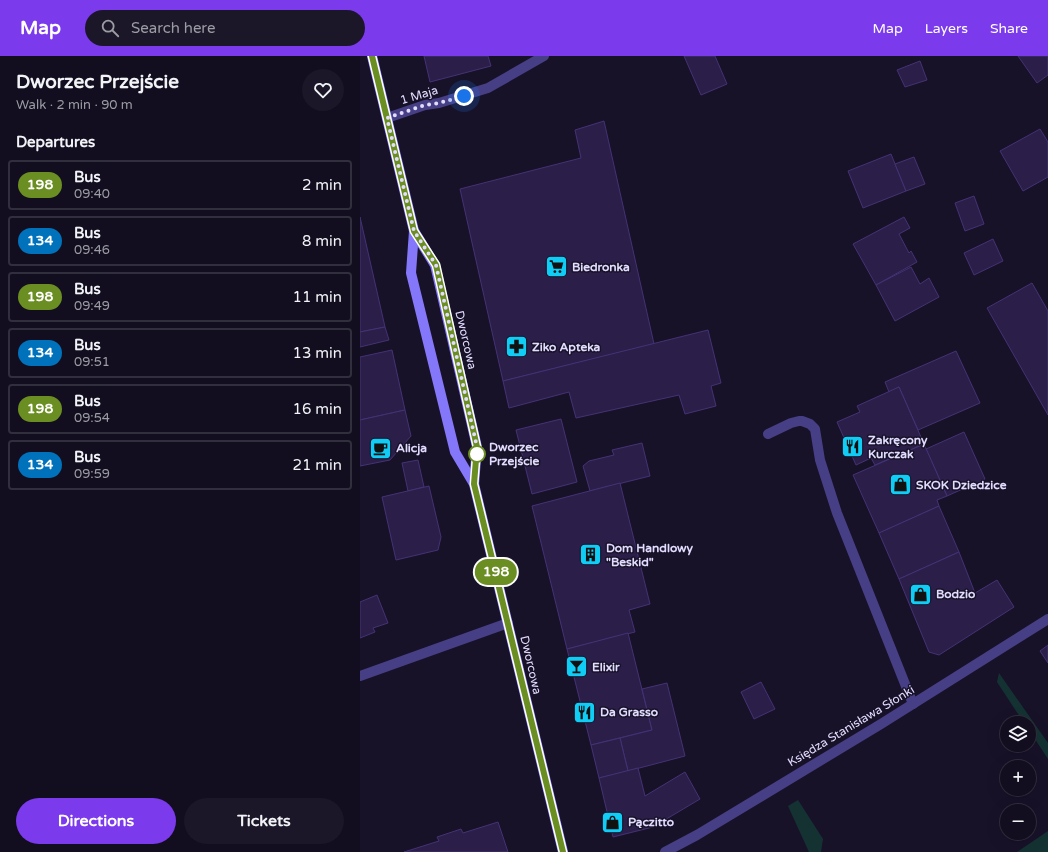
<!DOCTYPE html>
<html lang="en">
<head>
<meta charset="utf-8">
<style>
	body { margin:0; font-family:"Varela Round",sans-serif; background:#1b1728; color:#f1f3f6; height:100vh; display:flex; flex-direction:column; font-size:15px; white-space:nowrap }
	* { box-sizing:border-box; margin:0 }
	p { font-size:13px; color:#9c9ca4 }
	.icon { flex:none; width:22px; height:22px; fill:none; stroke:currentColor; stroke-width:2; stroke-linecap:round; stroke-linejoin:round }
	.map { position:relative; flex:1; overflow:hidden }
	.sheet { display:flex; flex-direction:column; background:#120e1f; width:360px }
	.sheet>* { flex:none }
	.badge { padding:0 8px; border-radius:13px; font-size:14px; line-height:26px }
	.buttons { position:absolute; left:640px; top:660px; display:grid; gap:8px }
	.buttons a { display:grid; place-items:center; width:36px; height:36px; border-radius:50%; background:#120e1f; box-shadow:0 4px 16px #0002,0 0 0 1px #312e3d; font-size:20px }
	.you { position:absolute; width:20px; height:20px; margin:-10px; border:3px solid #fff; border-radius:50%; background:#1a73e8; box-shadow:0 0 0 6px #1a73e833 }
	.map>.badge { position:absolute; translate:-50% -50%; box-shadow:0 0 0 2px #fff }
	h2 { padding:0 16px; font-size:15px; line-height:36px }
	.round { display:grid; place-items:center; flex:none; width:42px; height:42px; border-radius:21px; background:#1b1728 }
	.summary { display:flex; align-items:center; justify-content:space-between; height:68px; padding:0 16px }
	h1 { font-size:19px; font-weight:800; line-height:30px }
	.action { display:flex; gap:8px; margin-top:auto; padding:8px 16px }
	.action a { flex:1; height:46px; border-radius:24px; background:#7c3aed; color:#fff; font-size:16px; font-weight:800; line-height:46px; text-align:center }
	.action a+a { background:#1b1728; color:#f1f3f6 }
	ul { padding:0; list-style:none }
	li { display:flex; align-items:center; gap:12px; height:50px; margin:0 8px 6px; padding:0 8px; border:2px solid #312e3d; border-radius:4px }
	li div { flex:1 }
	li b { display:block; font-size:15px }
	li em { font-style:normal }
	li .badge { min-width:44px; font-weight:700; text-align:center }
	header { display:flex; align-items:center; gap:24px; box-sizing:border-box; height:56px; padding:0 20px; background:#7c3aed; color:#fff }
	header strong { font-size:19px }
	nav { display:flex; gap:22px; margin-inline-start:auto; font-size:14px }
	.search { width:280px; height:36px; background:#1b1728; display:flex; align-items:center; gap:10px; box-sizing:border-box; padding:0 14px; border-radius:22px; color:#9c9ca4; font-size:15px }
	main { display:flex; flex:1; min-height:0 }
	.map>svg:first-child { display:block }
	.grass { fill:#153233 }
	.building { fill:#2b1f4a; stroke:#443275 }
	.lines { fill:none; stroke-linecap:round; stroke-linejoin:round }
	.lane { stroke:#473f86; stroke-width:10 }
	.street { stroke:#473f86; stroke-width:10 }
	.secondary { stroke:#8477f9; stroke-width:10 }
	.line-casing { stroke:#fff; stroke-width:9 }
	.line { stroke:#6b8e23; stroke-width:6 }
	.walk { stroke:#e2dcfe; stroke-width:4; stroke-dasharray:0 7.2 }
	.stop-dot { fill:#fff; stroke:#6b8e23; stroke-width:2 }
	.labels { text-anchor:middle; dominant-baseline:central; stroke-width:3; stroke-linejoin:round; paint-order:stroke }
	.street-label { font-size:12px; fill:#e2dcfe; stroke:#181229 }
	.poi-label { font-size:12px; font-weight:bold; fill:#e2dcfe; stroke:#181229; text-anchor:start }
	.stop-label { font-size:12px; font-weight:bold; fill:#e2dcfe; stroke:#181229; text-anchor:start }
</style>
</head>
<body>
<header>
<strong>Map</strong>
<div class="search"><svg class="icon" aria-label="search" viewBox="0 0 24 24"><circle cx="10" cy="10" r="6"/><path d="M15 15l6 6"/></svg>Search here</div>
<nav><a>Map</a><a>Layers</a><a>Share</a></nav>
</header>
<main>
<section class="sheet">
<div class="summary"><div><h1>Dworzec Przejście</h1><p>Walk · 2 min · 90 m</p></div><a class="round"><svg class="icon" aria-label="heart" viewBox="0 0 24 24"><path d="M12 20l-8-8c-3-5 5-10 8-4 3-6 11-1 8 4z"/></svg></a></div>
<h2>Departures</h2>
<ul>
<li><span class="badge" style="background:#6b8e23;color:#fff">198</span><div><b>Bus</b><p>09:40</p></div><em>2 min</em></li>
<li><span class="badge" style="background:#0072bc;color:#fff">134</span><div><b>Bus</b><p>09:46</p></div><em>8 min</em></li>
<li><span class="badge" style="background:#6b8e23;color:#fff">198</span><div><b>Bus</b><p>09:49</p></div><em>11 min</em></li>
<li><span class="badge" style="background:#0072bc;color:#fff">134</span><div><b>Bus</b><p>09:51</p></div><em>13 min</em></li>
<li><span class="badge" style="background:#6b8e23;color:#fff">198</span><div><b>Bus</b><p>09:54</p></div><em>16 min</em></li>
<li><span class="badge" style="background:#0072bc;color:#fff">134</span><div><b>Bus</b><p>09:59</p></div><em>21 min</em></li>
</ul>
<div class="action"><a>Directions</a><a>Tickets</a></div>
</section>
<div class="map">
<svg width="688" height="796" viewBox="0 0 688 796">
	<rect width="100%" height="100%" fill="#181229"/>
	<g class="grass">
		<path d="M639 617 688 687V703L669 674V667H664L637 626Z"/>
		<path d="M438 744 463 783 461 796H449L428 750Z"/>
		<path d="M688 775V796H657Z"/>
	</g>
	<g class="building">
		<path d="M64 0H128L131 10 70 26Z"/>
		<path d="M324 0H355L367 28 341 39Z"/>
		<path d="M658 0H688V19L677 27Z"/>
		<path d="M560 5 567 24 545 31 537 14Z"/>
		<path d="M244 65 294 288 143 325 100 133 221 102 215 74Z"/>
		<path d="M680 73 688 86V121L663 135 640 95Z"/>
		<path d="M531 98 546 135 503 152 488 115Z"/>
		<path d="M554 101 565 128 546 135 535 108Z"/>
		<path d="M614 140 624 168 605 175 595 147Z"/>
		<path d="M0 161 25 271 0 276Z"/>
		<path d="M544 161 550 172 539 178 549 197 551 195 557 206 516 229 493 188Z"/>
		<path d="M633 183 643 205 614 219 604 197Z"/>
		<path d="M551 211 560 228 569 222 579 241 535 265 516 229Z"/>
		<path d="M672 227 688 255V359L627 252Z"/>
		<path d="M25 271 29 284 0 291V276Z"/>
		<path d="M348 274 361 327 351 330 356 350 325 358 319 339 216 362 209 336 149 352 143 325Z"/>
		<path d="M32 294 45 354 0 364V301Z"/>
		<path d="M596 295 620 347 558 374 539 331 529 336 525 326Z"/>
		<path d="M539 331 564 388 515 409 511 402 496 409 477 366 500 356 497 350Z"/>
		<path d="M45 354 51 380 30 404 0 410V364Z"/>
		<path d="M201 363 217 426 172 438 156 374Z"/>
		<path d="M604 376 625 423 587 440 566 393Z"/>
		<path d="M282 387 290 420 230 435 223 410 229 405 254 399 252 394Z"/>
		<path d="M564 388 587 440 577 444 579 450 519 477 493 419Z"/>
		<path d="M58 404 64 431 48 435 42 407Z"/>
		<path d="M260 427 290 548 269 554 275 576 207 593 172 450Z"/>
		<path d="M69 430 81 481 78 494 36 504 22 441Z"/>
		<path d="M579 450 599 496 539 523 519 477Z"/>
		<path d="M599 496 615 537 637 524 654 551 579 599 569 596 539 523Z"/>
		<path d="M17 539 28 567 13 572 15 576 0 582V546Z"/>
		<path d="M268 577 292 674 231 689 207 593Z"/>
		<path d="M688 589V607L680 595Z"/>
		<path d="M401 626 415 653 394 663 381 636Z"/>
		<path d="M307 627 325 700 268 715 260 682 292 674 282 633Z"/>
		<path d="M260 682 268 715 239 722 231 689Z"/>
		<path d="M278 712 285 740 325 716 340 743 293 771 253 781 239 722Z"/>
		<path d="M138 766 148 796H44L79 785 77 781 101 773 103 777Z"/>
	</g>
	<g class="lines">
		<g class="lane">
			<path d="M408 378 431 367 439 365H442L450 368 455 373 460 404 477 457 553 648"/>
			<path d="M0 620 148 567"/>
		</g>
		<g class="street">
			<path d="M27 62 65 49 79 47 128 32 184 0"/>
			<path d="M305 796 337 779 521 668 688 563"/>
		</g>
		<g class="secondary">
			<path d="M12 0 54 175 51 217 95 396 114 428 203 796"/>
			<path d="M54 175 75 209 117 391 114 428"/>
		</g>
	</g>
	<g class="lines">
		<defs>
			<path id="line" d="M12 0 54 175 76 209 117 391 114 428 203 796"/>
		</defs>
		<use href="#line" class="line-casing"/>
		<use href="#line" class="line"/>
		<path class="walk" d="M104 40 79 47 65 49 27 62 54 175 76 209 117 391 116 403 117 398"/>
	</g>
	<defs>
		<symbol id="supermarket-square" viewBox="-11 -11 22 22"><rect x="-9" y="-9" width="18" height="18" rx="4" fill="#10cdf5" stroke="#181229"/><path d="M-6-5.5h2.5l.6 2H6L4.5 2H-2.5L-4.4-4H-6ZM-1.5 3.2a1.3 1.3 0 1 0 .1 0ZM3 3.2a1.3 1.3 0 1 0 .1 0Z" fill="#111"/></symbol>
		<symbol id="pharmacy-square" viewBox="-11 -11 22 22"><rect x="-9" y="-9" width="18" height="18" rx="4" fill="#10cdf5" stroke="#181229"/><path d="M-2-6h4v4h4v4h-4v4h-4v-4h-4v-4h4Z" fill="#111"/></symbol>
		<symbol id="restaurant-square" viewBox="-11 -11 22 22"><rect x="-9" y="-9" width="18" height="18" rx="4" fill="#10cdf5" stroke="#181229"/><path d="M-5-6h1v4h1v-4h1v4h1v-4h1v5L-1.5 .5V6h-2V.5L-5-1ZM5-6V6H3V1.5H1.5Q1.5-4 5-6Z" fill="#111"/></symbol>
		<symbol id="cafe-square" viewBox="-11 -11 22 22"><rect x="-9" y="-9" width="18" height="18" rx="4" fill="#10cdf5" stroke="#181229"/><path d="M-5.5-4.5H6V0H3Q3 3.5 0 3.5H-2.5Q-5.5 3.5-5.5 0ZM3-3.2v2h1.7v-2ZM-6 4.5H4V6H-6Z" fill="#111"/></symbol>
		<symbol id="shop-square" viewBox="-11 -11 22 22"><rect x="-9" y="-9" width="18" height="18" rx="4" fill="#10cdf5" stroke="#181229"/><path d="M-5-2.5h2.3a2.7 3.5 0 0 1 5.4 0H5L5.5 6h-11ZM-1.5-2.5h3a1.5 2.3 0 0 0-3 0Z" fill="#111"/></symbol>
		<symbol id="building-square" viewBox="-11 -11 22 22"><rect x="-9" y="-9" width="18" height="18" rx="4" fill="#10cdf5" stroke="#181229"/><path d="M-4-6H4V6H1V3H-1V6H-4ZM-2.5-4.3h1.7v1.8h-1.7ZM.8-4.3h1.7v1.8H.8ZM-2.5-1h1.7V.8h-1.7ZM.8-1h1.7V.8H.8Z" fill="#111"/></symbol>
		<symbol id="bar-square" viewBox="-11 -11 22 22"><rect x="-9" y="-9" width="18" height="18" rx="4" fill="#10cdf5" stroke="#181229"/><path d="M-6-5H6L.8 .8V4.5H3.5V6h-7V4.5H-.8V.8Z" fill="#111"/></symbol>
	</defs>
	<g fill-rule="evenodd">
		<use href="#supermarket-square" x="184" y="198" width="25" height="25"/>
		<use href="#pharmacy-square" x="144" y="278" width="25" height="25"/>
		<use href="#restaurant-square" x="480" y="378" width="25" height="25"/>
		<use href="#cafe-square" x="8" y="380" width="25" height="25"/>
		<use href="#shop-square" x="528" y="416" width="25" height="25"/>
		<use href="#building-square" x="218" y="486" width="25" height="25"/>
		<use href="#shop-square" x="548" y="526" width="25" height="25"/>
		<use href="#bar-square" x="204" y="598" width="25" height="25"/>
		<use href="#restaurant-square" x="212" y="644" width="25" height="25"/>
		<use href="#shop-square" x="240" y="754" width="25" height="25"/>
	</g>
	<circle class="stop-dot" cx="117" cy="398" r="8"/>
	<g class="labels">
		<g class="street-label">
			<text transform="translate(59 39) rotate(-16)">1 Maja</text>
			<text transform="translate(106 284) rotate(77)">Dworcowa</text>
			<text transform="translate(171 609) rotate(77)">Dworcowa</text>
			<text transform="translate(491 670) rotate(-31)">Księdza Stanisława Słonki</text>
		</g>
		<g class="poi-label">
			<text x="212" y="211">Biedronka</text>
			<text x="172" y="291">Ziko Apteka</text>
			<text x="508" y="384">Zakręcony<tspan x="508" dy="14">Kurczak</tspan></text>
			<text x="36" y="392">Alicja</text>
			<text x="556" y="429">SKOK Dziedzice</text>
			<text x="246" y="492">Dom Handlowy<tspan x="246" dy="14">"Beskid"</tspan></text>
			<text x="576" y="538">Bodzio</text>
			<text x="232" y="611">Elixir</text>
			<text x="240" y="656">Da Grasso</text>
			<text x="268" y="766">Pączitto</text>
		</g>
		<g class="stop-label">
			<text x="129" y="391">Dworzec<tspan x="129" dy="14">Przejście</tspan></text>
		</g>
	</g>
</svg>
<div class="buttons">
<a><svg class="icon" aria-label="layers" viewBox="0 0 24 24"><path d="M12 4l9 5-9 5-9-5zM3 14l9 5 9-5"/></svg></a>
<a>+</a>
<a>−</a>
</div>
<div class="you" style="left:104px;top:40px"></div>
<b class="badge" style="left:136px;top:516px;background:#6b8e23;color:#fff">198</b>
</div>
</main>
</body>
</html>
